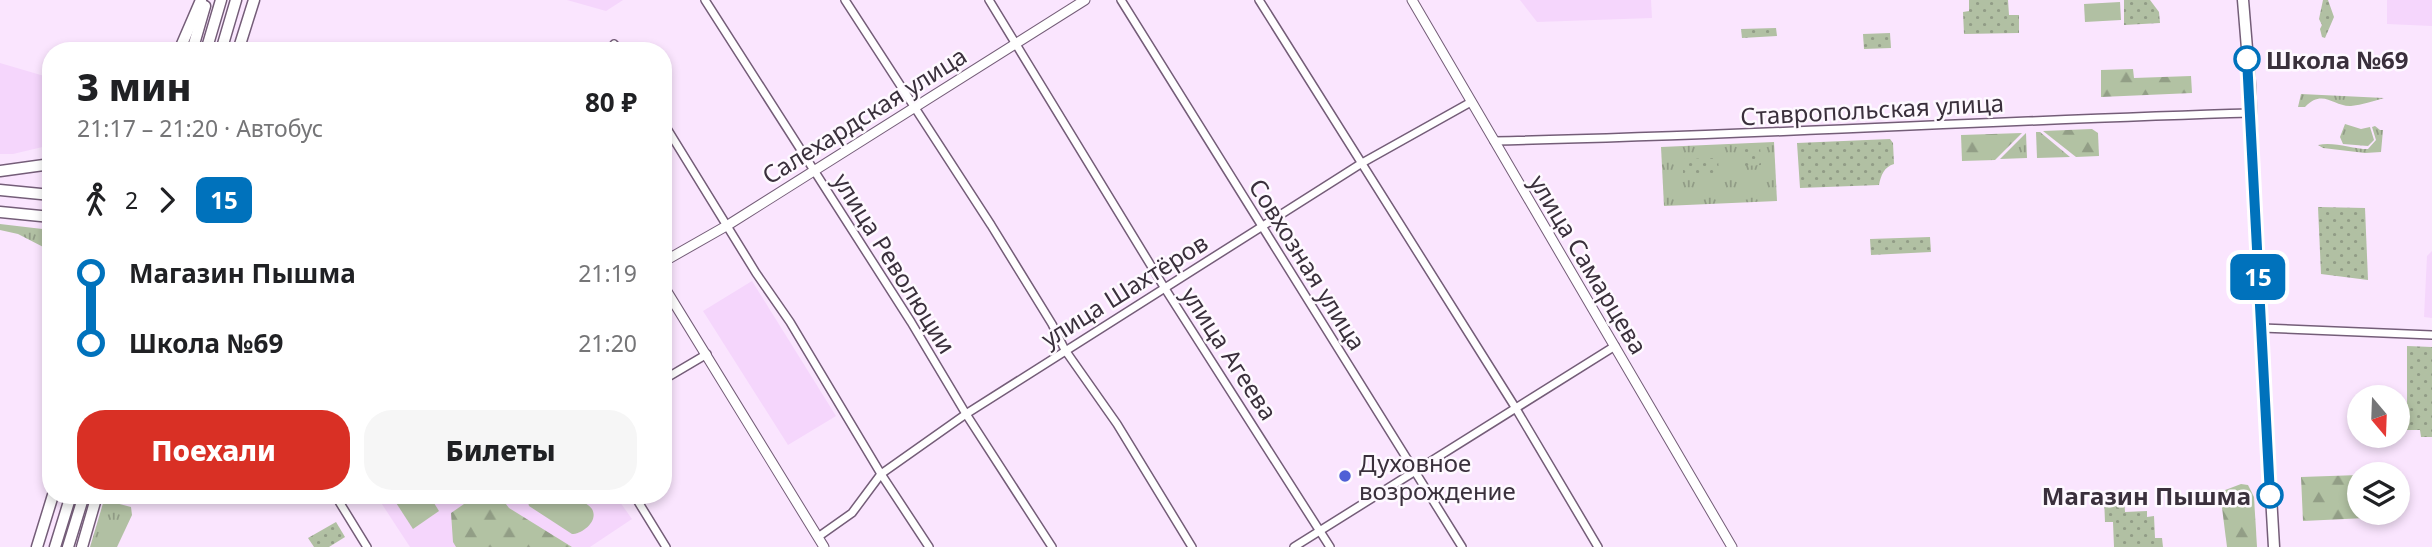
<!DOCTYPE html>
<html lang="ru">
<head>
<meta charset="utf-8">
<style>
	body { margin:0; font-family:"Noto Sans",sans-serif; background:#f6f6f6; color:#202124; height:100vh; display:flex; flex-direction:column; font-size:26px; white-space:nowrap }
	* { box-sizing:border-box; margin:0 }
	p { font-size:23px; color:#757577 }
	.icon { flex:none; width:38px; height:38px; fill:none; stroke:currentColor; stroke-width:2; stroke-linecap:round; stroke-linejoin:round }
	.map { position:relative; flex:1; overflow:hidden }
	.panel { position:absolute; left:42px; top:42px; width:630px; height:462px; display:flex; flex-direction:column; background:#fff; border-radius:28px; box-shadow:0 4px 10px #0003 }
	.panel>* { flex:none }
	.badge { padding:0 14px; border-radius:10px; font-size:24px; line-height:46px }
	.needle { width:46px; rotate:161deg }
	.controls { position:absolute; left:2347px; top:385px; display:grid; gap:14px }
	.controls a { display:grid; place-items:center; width:63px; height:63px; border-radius:50%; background:#fff; box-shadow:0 4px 10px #0003; font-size:35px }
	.map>.badge { position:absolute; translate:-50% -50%; box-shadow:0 0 0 4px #fff }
	.legs { display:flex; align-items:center; gap:10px; height:77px; padding:0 35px; font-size:23px }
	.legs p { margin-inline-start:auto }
	.headline { display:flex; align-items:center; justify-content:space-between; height:119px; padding:0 35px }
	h1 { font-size:38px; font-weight:800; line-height:52px }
	.action { display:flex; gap:14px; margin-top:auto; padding:14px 35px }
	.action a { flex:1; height:80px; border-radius:28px; background:#d93025; color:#fff; font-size:28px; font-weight:800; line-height:80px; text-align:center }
	.action a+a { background:#f6f6f6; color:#202124 }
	ul { padding:0 35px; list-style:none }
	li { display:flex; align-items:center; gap:24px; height:70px; font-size:26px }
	li i { display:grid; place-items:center; width:10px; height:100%; margin:0 9px; background:currentColor }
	li i::after { content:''; width:18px; height:18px; margin:-9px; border:5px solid; border-radius:50%; background:#fff }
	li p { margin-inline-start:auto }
	li:first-child i { background:linear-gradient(#0000 50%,currentColor 0) }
	li:last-child i { background:linear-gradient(currentColor 50%,#0000 0) }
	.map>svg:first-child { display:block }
	.built { fill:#f5d6fc }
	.grass { fill:url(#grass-tufts) }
	.forest { fill:url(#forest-firs) }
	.park { fill:url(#park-dots) }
	.pitch { fill:#b1c0a3 }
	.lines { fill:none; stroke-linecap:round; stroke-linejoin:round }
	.minor-casing { stroke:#745d78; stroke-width:10 }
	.tertiary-casing { stroke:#745d78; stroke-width:11 }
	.secondary-casing { stroke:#745d78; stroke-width:13 }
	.primary-casing { stroke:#745d78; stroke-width:13 }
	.minor { stroke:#fff; stroke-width:7 }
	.tertiary { stroke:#fff; stroke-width:9 }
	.secondary { stroke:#fff; stroke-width:10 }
	.primary { stroke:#fff; stroke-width:10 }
	.line-1-casing { stroke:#fff; stroke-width:16 }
	.line-1 { stroke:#0072bc; stroke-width:10 }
	.stop-1-dot { fill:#fff; stroke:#0072bc; stroke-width:3.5 }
	.poi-dot { fill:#4f60d6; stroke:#fef9ff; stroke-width:2.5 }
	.labels { text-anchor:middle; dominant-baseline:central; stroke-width:5; stroke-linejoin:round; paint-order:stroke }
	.stop-label { font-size:24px; font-weight:bold; fill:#3a303c; stroke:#fef9ff; text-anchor:start }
	.street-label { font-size:24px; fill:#3a303c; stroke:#fef9ff }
	.poi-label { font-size:24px; fill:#3a303c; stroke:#fef9ff; text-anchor:start }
</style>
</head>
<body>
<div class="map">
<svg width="2432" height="547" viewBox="0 0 2432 547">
	<defs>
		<pattern id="grass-tufts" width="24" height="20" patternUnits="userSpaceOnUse" patternTransform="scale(1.75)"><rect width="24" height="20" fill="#b1c0a3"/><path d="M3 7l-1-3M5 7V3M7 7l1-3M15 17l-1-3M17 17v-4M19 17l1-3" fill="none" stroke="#919c86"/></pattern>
		<pattern id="forest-firs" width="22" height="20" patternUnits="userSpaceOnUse" patternTransform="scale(1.75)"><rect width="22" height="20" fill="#b2c2a3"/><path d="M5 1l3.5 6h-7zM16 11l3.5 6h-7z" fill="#929e86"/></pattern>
		<pattern id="park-dots" width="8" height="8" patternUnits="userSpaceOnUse" patternTransform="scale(1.75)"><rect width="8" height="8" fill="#b1c0a3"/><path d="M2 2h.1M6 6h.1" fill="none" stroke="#919c86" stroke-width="1.8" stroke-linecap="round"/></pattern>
	</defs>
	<rect width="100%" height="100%" fill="#fae5fe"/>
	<g class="built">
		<path d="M567 0H623L606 11Z"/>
		<path d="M1520 0H1651L1652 18 1537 22Z"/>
		<path d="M2387 0H2432V26L2387 24Z"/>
		<path d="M0 63 51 78V145L13 154H0Z"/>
		<path d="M2432 251V318L2424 317 2427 256Z"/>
		<path d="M752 281 836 416 788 445 703 311Z"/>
		<path d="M376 495H615L632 519 590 547H410Z"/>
	</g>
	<g class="grass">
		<path d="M2301 94 2384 98C2373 101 2362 105 2351 106 2334 107 2323 88 2305 107H2298Z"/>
		<path d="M2345 124 2361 129 2370 127 2374 140 2368 146 2343 144 2340 137Z"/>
		<path d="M2375 126 2380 130H2383L2381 152 2365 153 2323 148 2318 145C2333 141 2352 149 2368 149L2376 140 2372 127Z"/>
		<path d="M2036 132H2040L2070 157 2037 158Z"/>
		<path d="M2026 133 2027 158 2000 159Z"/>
		<path d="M1774 142 1777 201 1664 206 1661 147Z"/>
		<path d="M0 224 51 230V251L18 234 0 230Z"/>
		<path d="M104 500 131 507 132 515 117 547H90Z"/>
	</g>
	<g class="forest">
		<path d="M2133 69 2134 78 2191 76 2192 93 2101 97V70Z"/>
		<path d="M2092 129 2098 133 2099 156 2076 157 2043 131Z"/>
		<path d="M2022 133 1995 160 1962 161 1961 135Z"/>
		<path d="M2359 475V513H2387V517L2303 521 2301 477Z"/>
		<path d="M2241 484 2248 485 2254 497 2257 547H2227L2220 492Z"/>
		<path d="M477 495H499L509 508 572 547H456L453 542 451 513Z"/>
	</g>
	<g class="park">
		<path d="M1969 0H2008L2009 15H2019V33L1964 34 1963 12 1969 11Z"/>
		<path d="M2124 0H2150L2159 12 2160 23 2124 25Z"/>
		<path d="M2323 0H2328L2334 17 2325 38 2322 37 2320 29 2322 25 2319 19Z"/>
		<path d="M1776 28 1777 36 1742 38 1741 29Z"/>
		<path d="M1890 33 1891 48 1864 49 1863 34Z"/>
		<path d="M1890 139 1893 143 1894 164C1884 167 1881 175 1879 185L1800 188 1797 143Z"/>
		<path d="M1744 145H1760L1761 165 1745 166Z"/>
		<path d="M1718 158 1719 175 1683 176V159Z"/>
		<path d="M2318 207 2365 208 2368 280 2321 274Z"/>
		<path d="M1930 237 1931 252 1871 255 1870 239Z"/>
		<path d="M2407 346 2432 347V437H2421L2420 430H2407Z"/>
		<path d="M2124 496 2125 512 2147 511V517L2154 516 2155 538H2162L2163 547H2114L2113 522H2105L2104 497Z"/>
		<path d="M336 522 345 537 329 547H314L308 538Z"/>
	</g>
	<g class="pitch">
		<path d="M2120 2 2121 20 2085 22 2084 4Z"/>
		<path d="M391 495H429L439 511 413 529Z"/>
		<path d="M572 495C577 499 589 504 592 509 599 521 582 534 572 534L529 506 526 495Z"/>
	</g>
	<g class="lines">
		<defs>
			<g id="minor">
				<path d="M705 0 911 322 966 414 1052 547"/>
				<path d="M845 0 991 225 1052 324 1065 350 1117 424 1192 547"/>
				<path d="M989 0 1164 287 1330 547"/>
				<path d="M1121 0 1462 547"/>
				<path d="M1259 0 1515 407 1598 547"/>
				<path d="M614 44 619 51"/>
				<path d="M663 122 756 273 790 322 881 474 929 547"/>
				<path d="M1494 141C1747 136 1998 120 2251 113"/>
				<path d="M2262 328 2432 335"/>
				<path d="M663 380 707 354"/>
				<path d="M335 495 367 547"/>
				<path d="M634 495 666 547"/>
				<path d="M818 537 852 513 881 474 966 414 1362 163 1471 102"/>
				<path d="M1294 547 1615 346"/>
			</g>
			<g id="tertiary">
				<path d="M1412 0 1732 547"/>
				<path d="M663 262 728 225 1085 0"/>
				<path d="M663 285 824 547"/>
			</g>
			<g id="secondary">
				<path d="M179 51 201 0"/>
				<path d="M192 51 205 6"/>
				<path d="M206 51 221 0"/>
				<path d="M221 51 236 0"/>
				<path d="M238 51 254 0"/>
				<path d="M0 171 51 164"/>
				<path d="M0 190 51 195"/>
				<path d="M0 212 51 217"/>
				<path d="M37 547 53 495"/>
				<path d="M55 547 71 495"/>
				<path d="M68 547 84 495"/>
				<path d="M82 547 97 495"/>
			</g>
			<path id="primary" d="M2243 0 2250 85 2255 221 2274 547"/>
		</defs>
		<use href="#minor" class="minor-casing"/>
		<use href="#tertiary" class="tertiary-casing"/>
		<use href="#secondary" class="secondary-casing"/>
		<use href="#primary" class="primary-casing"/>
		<use href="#minor" class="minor"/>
		<use href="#tertiary" class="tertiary"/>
		<use href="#secondary" class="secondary"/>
		<use href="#primary" class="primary"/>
	</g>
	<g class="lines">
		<defs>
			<path id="line-1" d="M2247 59 2270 495"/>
		</defs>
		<use href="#line-1" class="line-1-casing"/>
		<use href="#line-1" class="line-1"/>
	</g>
	<g class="stop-1-dot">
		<circle cx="2247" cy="59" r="12"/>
		<circle cx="2270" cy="495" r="12"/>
	</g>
	<circle class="poi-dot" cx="1345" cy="476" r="7"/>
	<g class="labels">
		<g class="stop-label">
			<text x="2266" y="59">Школа №69</text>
			<text x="2251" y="495" text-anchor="end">Магазин Пышма</text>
		</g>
		<g class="street-label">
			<text transform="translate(1872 109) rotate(-3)">Ставропольская улица</text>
			<text transform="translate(864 115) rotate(-32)">Салехардская улица</text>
			<text transform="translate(895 263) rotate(58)">улица Революции</text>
			<text transform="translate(1308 264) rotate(58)">Совхозная улица</text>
			<text transform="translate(1589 264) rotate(59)">улица Самарцева</text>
			<text transform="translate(1124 290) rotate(-32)">улица Шахтёров</text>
			<text transform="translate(1230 353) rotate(57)">улица Агеева</text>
		</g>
		<g class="poi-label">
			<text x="1359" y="462">Духовное<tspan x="1359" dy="28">возрождение</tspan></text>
		</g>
	</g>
</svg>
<div class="controls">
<a><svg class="needle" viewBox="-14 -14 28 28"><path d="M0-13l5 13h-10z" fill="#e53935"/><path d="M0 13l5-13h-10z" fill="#757577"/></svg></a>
<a><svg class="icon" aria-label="layers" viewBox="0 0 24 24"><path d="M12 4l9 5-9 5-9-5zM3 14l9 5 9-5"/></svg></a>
</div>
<b class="badge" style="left:2258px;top:277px;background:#0072bc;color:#fff">15</b>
<section class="panel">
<div class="headline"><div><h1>3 мин</h1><p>21:17 – 21:20 · Автобус</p></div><b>80 ₽</b></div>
<div class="legs"><svg class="icon" aria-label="walk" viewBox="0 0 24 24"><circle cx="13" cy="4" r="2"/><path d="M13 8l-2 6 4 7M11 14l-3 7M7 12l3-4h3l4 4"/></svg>2<svg class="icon" aria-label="forward" viewBox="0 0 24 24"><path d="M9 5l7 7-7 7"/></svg><b class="badge" style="background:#0072bc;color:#fff">15</b></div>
<ul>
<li><i style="color:#0072bc"></i><b>Магазин Пышма</b><p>21:19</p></li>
<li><i style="color:#0072bc"></i><b>Школа №69</b><p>21:20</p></li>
</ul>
<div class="action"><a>Поехали</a><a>Билеты</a></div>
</section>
</div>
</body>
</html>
